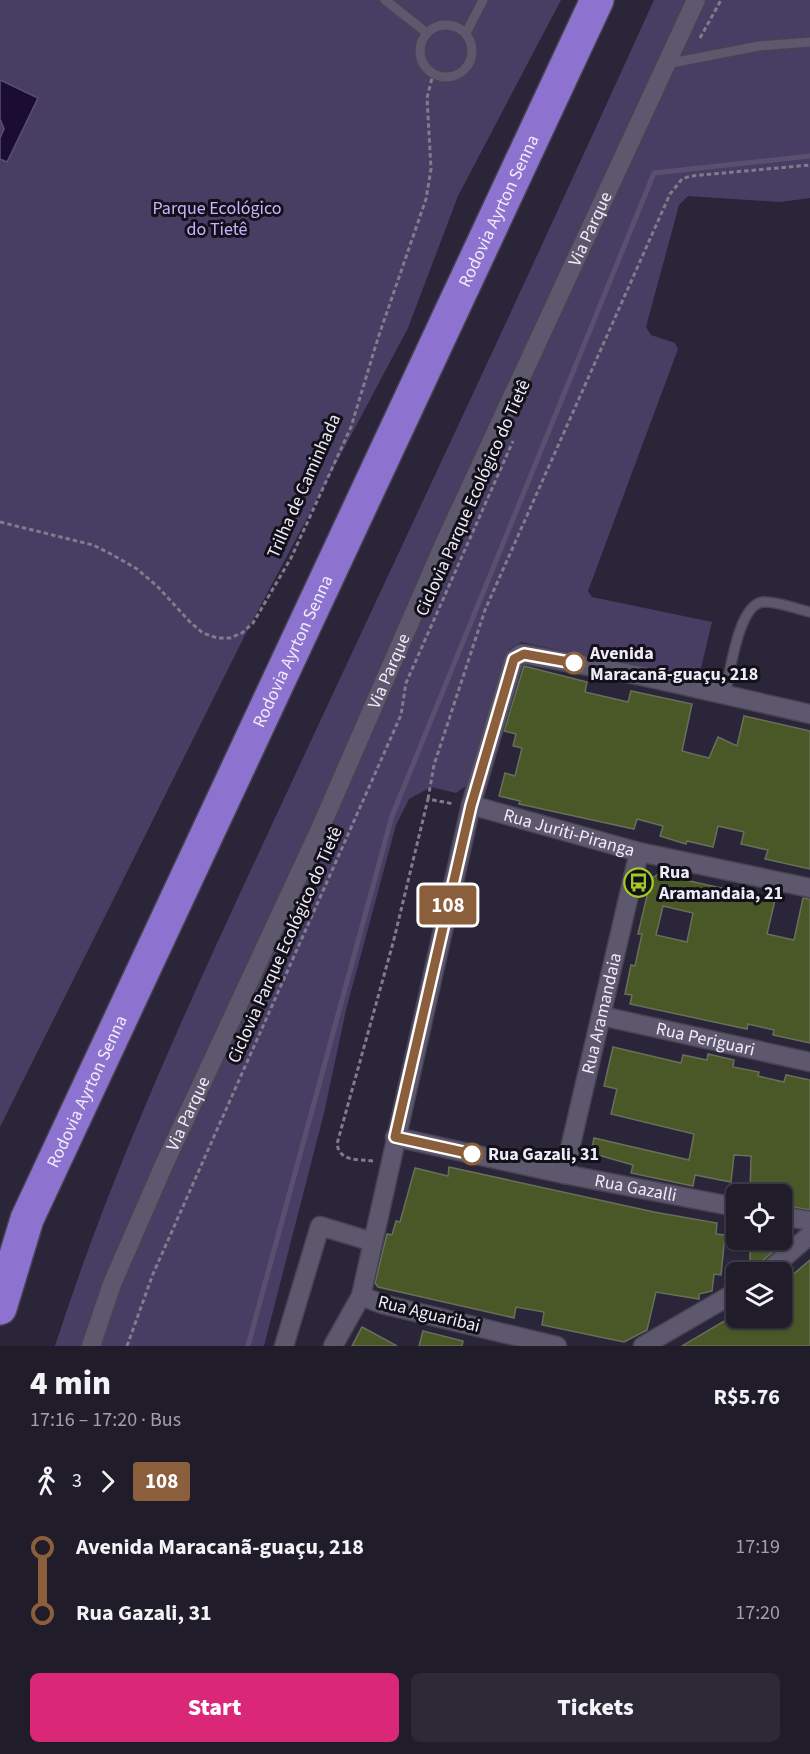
<!DOCTYPE html>
<html lang="en">
<head>
<meta charset="utf-8">
<style>
	body { margin:0; font-family:"Source Sans 3",sans-serif; background:#2d2936; color:#f1f3f6; height:100vh; display:flex; flex-direction:column; font-size:22px; white-space:nowrap }
	* { box-sizing:border-box; margin:0 }
	p { font-size:20px; color:#a2a1a8 }
	.icon { flex:none; width:33px; height:33px; fill:none; stroke:currentColor; stroke-width:2; stroke-linecap:round; stroke-linejoin:round }
	.map { position:relative; height:1346px; overflow:hidden }
	.sheet { display:flex; flex-direction:column; background:#201c2a; flex:1 }
	.sheet>* { flex:none }
	.badge { padding:0 12px; border-radius:4px; font-size:21px; line-height:39px }
	.controls { position:absolute; left:726px; top:1184px; display:grid; gap:12px }
	.controls a { display:grid; place-items:center; width:66px; height:66px; border-radius:9px; background:#201c2a; box-shadow:0 2px 4px #0004,0 0 0 2px #3d3a47; font-size:30px }
	.map>.badge { position:absolute; translate:-50% -50%; box-shadow:0 0 0 3px #fff }
	.legs { display:flex; align-items:center; gap:9px; height:66px; padding:0 30px; font-size:20px }
	.legs p { margin-inline-start:auto }
	.headline { display:flex; align-items:center; justify-content:space-between; height:102px; padding:0 30px }
	h1 { font-size:33px; font-weight:800; line-height:45px }
	.cta { display:flex; gap:12px; margin-top:auto; padding:12px 30px }
	.cta a { flex:1; height:69px; border-radius:9px; background:#db2777; color:#fff; font-size:24px; font-weight:800; line-height:69px; text-align:center }
	.cta a+a { background:#2d2936; color:#f1f3f6 }
	ul { padding:0 30px; list-style:none }
	li { display:flex; align-items:center; gap:21px; height:66px; font-size:22px }
	li i { display:grid; place-items:center; width:9px; height:100%; margin:0 8px; background:currentColor }
	li i::after { content:''; width:15px; height:15px; margin:-8px; border:4px solid; border-radius:50%; background:#201c2a }
	li p { margin-inline-start:auto }
	li:first-child i { background:linear-gradient(#0000 50%,currentColor 0) }
	li:last-child i { background:linear-gradient(currentColor 50%,#0000 0) }
	.map>svg:first-child { display:block }
	.green { fill:#483e64 }
	.water { fill:#1a0c33; stroke:#5a4f6e; stroke-width:1.5 }
	.lines { fill:none; stroke-linecap:round; stroke-linejoin:round }
	.stream { stroke:#5a4f6e; stroke-width:5 }
	.building { fill:#4a5727; stroke:#686f5a; stroke-width:1.5; fill-rule:evenodd }
	.lane-casing { stroke:#474353; stroke-width:12 }
	.street-casing { stroke:#474353; stroke-width:21 }
	.highway-casing { stroke:#474353; stroke-width:36 }
	.path { stroke:#807c8c; stroke-width:3; stroke-dasharray:4.5 3; stroke-linecap:butt }
	.lane { stroke:#5d586d; stroke-width:9 }
	.street { stroke:#5d586d; stroke-width:18 }
	.highway { stroke:#8d73cf; stroke-width:33 }
	.line-1-casing { stroke:#fff; stroke-width:14 }
	.line-1 { stroke:#8b5e3c; stroke-width:9 }
	.stop-1-dot { fill:#fff; stroke:#8b5e3c; stroke-width:3 }
	.labels { text-anchor:middle; dominant-baseline:central; stroke-width:6; stroke-linejoin:round; paint-order:stroke }
	.park-label { font-size:18px; fill:#c6b4fe; stroke:#121018 }
	.street-label { font-size:18px; fill:#efecf9; stroke:#121018 }
	.stop-label { font-size:18px; font-weight:bold; fill:#efecf9; stroke:#121018; text-anchor:start }
	.poi-label { font-size:18px; font-weight:bold; fill:#efecf9; stroke:#121018; text-anchor:start }
</style>
</head>
<body>
<div class="map">
<svg width="810" height="1346" viewBox="0 0 810 1346">
	<rect width="100%" height="100%" fill="#2a2538"/>
	<g class="green">
		<path d="M0 0H561L458 196 408 328 245 635 0 1127Z"/>
		<path d="M654 0H810V198L780 202 688 196 679 205 646 327 651 335 675 343 678 349 588 591 592 597 712 622 699 676 694 679 521 642 509 649 469 784 456 793 431 787 409 799 396 825 346 1010 324 1113 264 1346H55C120 1144 213 952 302 760 420 507 539 254 654 0Z"/>
	</g>
	<path class="water" d="M0 80 38 98 7 162 0 159V138L4 129 0 119Z"/>
	<g class="lines">
		<path class="stream" d="M248 1346 392 816 654 173 810 156"/>
	</g>
	<g class="building">
		<path d="M524 666 587 682 585 692 628 702 631 691 692 704 682 751 697 755 709 758 718 737 737 746 744 716 810 731V869L765 859 768 850 741 844 744 832 718 826 713 847 687 841 686 844 660 836 663 826 637 819 634 829 519 804 520 801 499 796 505 773 515 776 522 748 513 746 516 734 504 731Z"/>
		<path d="M658 874 775 900 767 934 794 940 803 898 810 899V1043L773 1035 774 1030 748 1024 747 1029 630 1004 632 995 625 994 631 965 635 966 642 934H638L651 879ZM663 906 693 913 687 942 656 935Z"/>
		<path d="M613 1047 681 1063 683 1055 707 1060 708 1054 734 1060 733 1067 759 1072 758 1076 784 1082 786 1075 810 1080V1210L782 1205V1194H750L751 1156 734 1155 731 1182 695 1175 693 1186 631 1173 633 1165 591 1153 594 1138 689 1160 694 1134 611 1114 617 1089 604 1086Z"/>
		<path d="M449 1167 654 1212 717 1223 716 1234 725 1235 721 1275 714 1274 712 1291 699 1294V1299L656 1292 647 1330 624 1342 542 1325 544 1312 516 1307 514 1318 378 1287 375 1283 387 1234 392 1235 396 1221 400 1222 415 1168 448 1176Z"/>
		<path d="M750 1239H788L762 1261H750Z"/>
		<path d="M810 1260V1346H682L731 1317H782V1284Z"/>
		<path d="M362 1327 397 1346H352Z"/>
		<path d="M423 1331 463 1341 462 1346H419Z"/>
	</g>
	<g class="lines">
		<defs>
			<g id="lane">
				<path d="M385 0 427 33"/>
				<circle cx="446" cy="51" r="26"/>
				<path d="M466 33 483 0"/>
				<path d="M666 64 759 46 810 42"/>
				<path d="M725 694C730 674 738 604 763 602 777 601 796 609 810 612"/>
			</g>
			<g id="street">
				<path id="s1" d="M471 805 639 852 810 888"/>
				<path id="s2" d="M602 1016 810 1062"/>
				<path id="s3" d="M395 1137 564 1174 736 1207"/>
				<path id="s4" d="M564 1174 639 852"/>
				<path d="M782 1216 810 1221"/>
				<path d="M767 1272 810 1235"/>
				<path id="s5" d="M91 1346 112 1284 163 1167 320 829 444 544 696 0"/>
				<path d="M284 1346 320 1226 373 1242"/>
				<path d="M333 1346 361 1296"/>
				<path d="M557 1346 382 1304 361 1296 471 805 514 659 521 654 529 655 642 676 810 714"/>
				<path d="M643 1346 736 1292"/>
			</g>
			<g id="highway">
				<path id="s6" d="M0 1308 27 1219 597 0"/>
			</g>
		</defs>
		<use href="#lane" class="lane-casing"/>
		<use href="#street" class="street-casing"/>
		<use href="#highway" class="highway-casing"/>
		<g class="path">
			<path d="M700 38 721 0"/>
			<path d="M0 522 93 545 111 554 137 569 157 586 191 623 203 633 217 638H230L242 633 253 623 291 558 351 427 378 338 426 199 431 169 427 98 433 74"/>
			<path d="M428 799 434 765 485 610 670 194 682 179 691 176 810 165"/>
			<path d="M373 1161C357 1159 340 1162 337 1144L393 943 428 799 454 804"/>
			<path d="M127 1346 153 1274 401 715 406 683 513 441"/>
		</g>
		<use href="#lane" class="lane"/>
		<use href="#street" class="street"/>
		<use href="#highway" class="highway"/>
	</g>
	<g class="lines">
		<defs>
			<path id="line-1" d="M472 1154 395 1137 471 806 514 659 524 654 574 663"/>
		</defs>
		<use href="#line-1" class="line-1-casing"/>
		<use href="#line-1" class="line-1"/>
	</g>
	<defs>
		<symbol id="bus-ring" viewBox="-11 -11 22 22"><circle r="9.5" fill="#121018" stroke="#a4c825" stroke-width="1.5"/><path d="M-5-6H5V4H4V6H2V4H-2V6H-4V4H-5ZM-3.5-4V0h7V-4ZM-3.5 1.2v1.5H-2V1.2ZM2 1.2v1.5H3.5V1.2Z" fill="#a4c825"/></symbol>
	</defs>
	<g fill-rule="evenodd">
		<use href="#bus-ring" x="622" y="866" width="33" height="33"/>
	</g>
	<g class="stop-1-dot">
		<circle cx="574" cy="663" r="10"/>
		<circle cx="472" cy="1154" r="10"/>
	</g>
	<g class="labels">
		<g class="park-label">
			<text x="217" y="208">Parque Ecológico<tspan x="217" dy="21">do Tietê</tspan></text>
		</g>
		<g class="street-label">
			<text stroke="none"><textPath href="#s6" startOffset="1206">Rodovia Ayrton Senna</textPath></text>
			<text stroke="none"><textPath href="#s5" startOffset="1224">Via Parque</textPath></text>
			<text transform="translate(304 486) rotate(-66)">Trilha de Caminhada</text>
			<text transform="translate(473 498) rotate(-66)">Ciclovia Parque Ecológico do Tietê</text>
			<text stroke="none"><textPath href="#s6" startOffset="720">Rodovia Ayrton Senna</textPath></text>
			<text stroke="none"><textPath href="#s5" startOffset="738">Via Parque</textPath></text>
			<text stroke="none"><textPath href="#s1" startOffset="102">Rua Juriti-Piranga</textPath></text>
			<text transform="translate(285 945) rotate(-66)">Ciclovia Parque Ecológico do Tietê</text>
			<text stroke="none"><textPath href="#s4" startOffset="165">Rua Aramandaia</textPath></text>
			<text stroke="none"><textPath href="#s2" startOffset="106">Rua Periguari</textPath></text>
			<text stroke="none"><textPath href="#s6" startOffset="234">Rodovia Ayrton Senna</textPath></text>
			<text stroke="none"><textPath href="#s5" startOffset="252">Via Parque</textPath></text>
			<text stroke="none"><textPath href="#s3" startOffset="246">Rua Gazalli</textPath></text>
			<text transform="translate(429 1314) rotate(14)">Rua Aguaribai</text>
		</g>
		<g class="stop-label">
			<text x="590" y="653">Avenida<tspan x="590" dy="21">Maracanã-guaçu, 218</tspan></text>
			<text x="488" y="1154">Rua Gazali, 31</text>
		</g>
		<g class="poi-label">
			<text x="659" y="872">Rua<tspan x="659" dy="21">Aramandaia, 21</tspan></text>
		</g>
	</g>
</svg>
<div class="controls">
<a><svg class="icon" aria-label="locate" viewBox="0 0 24 24"><circle cx="12" cy="12" r="6"/><path d="M12 2v4M12 18v4M2 12h4M18 12h4"/></svg></a>
<a><svg class="icon" aria-label="layers" viewBox="0 0 24 24"><path d="M12 4l9 5-9 5-9-5zM3 14l9 5 9-5"/></svg></a>
</div>
<b class="badge" style="left:448px;top:905px;background:#8b5e3c;color:#fff">108</b>
</div>
<section class="sheet">
<div class="headline"><div><h1>4 min</h1><p>17:16 – 17:20 · Bus</p></div><b>R$5.76</b></div>
<div class="legs"><svg class="icon" aria-label="walk" viewBox="0 0 24 24"><circle cx="13" cy="4" r="2"/><path d="M13 8l-2 6 4 7M11 14l-3 7M7 12l3-4h3l4 4"/></svg>3<svg class="icon" aria-label="forward" viewBox="0 0 24 24"><path d="M9 5l7 7-7 7"/></svg><b class="badge" style="background:#8b5e3c;color:#fff">108</b></div>
<ul>
<li><i style="color:#8b5e3c"></i><b>Avenida Maracanã-guaçu, 218</b><p>17:19</p></li>
<li><i style="color:#8b5e3c"></i><b>Rua Gazali, 31</b><p>17:20</p></li>
</ul>
<div class="cta"><a>Start</a><a>Tickets</a></div>
</section>
</body>
</html>
